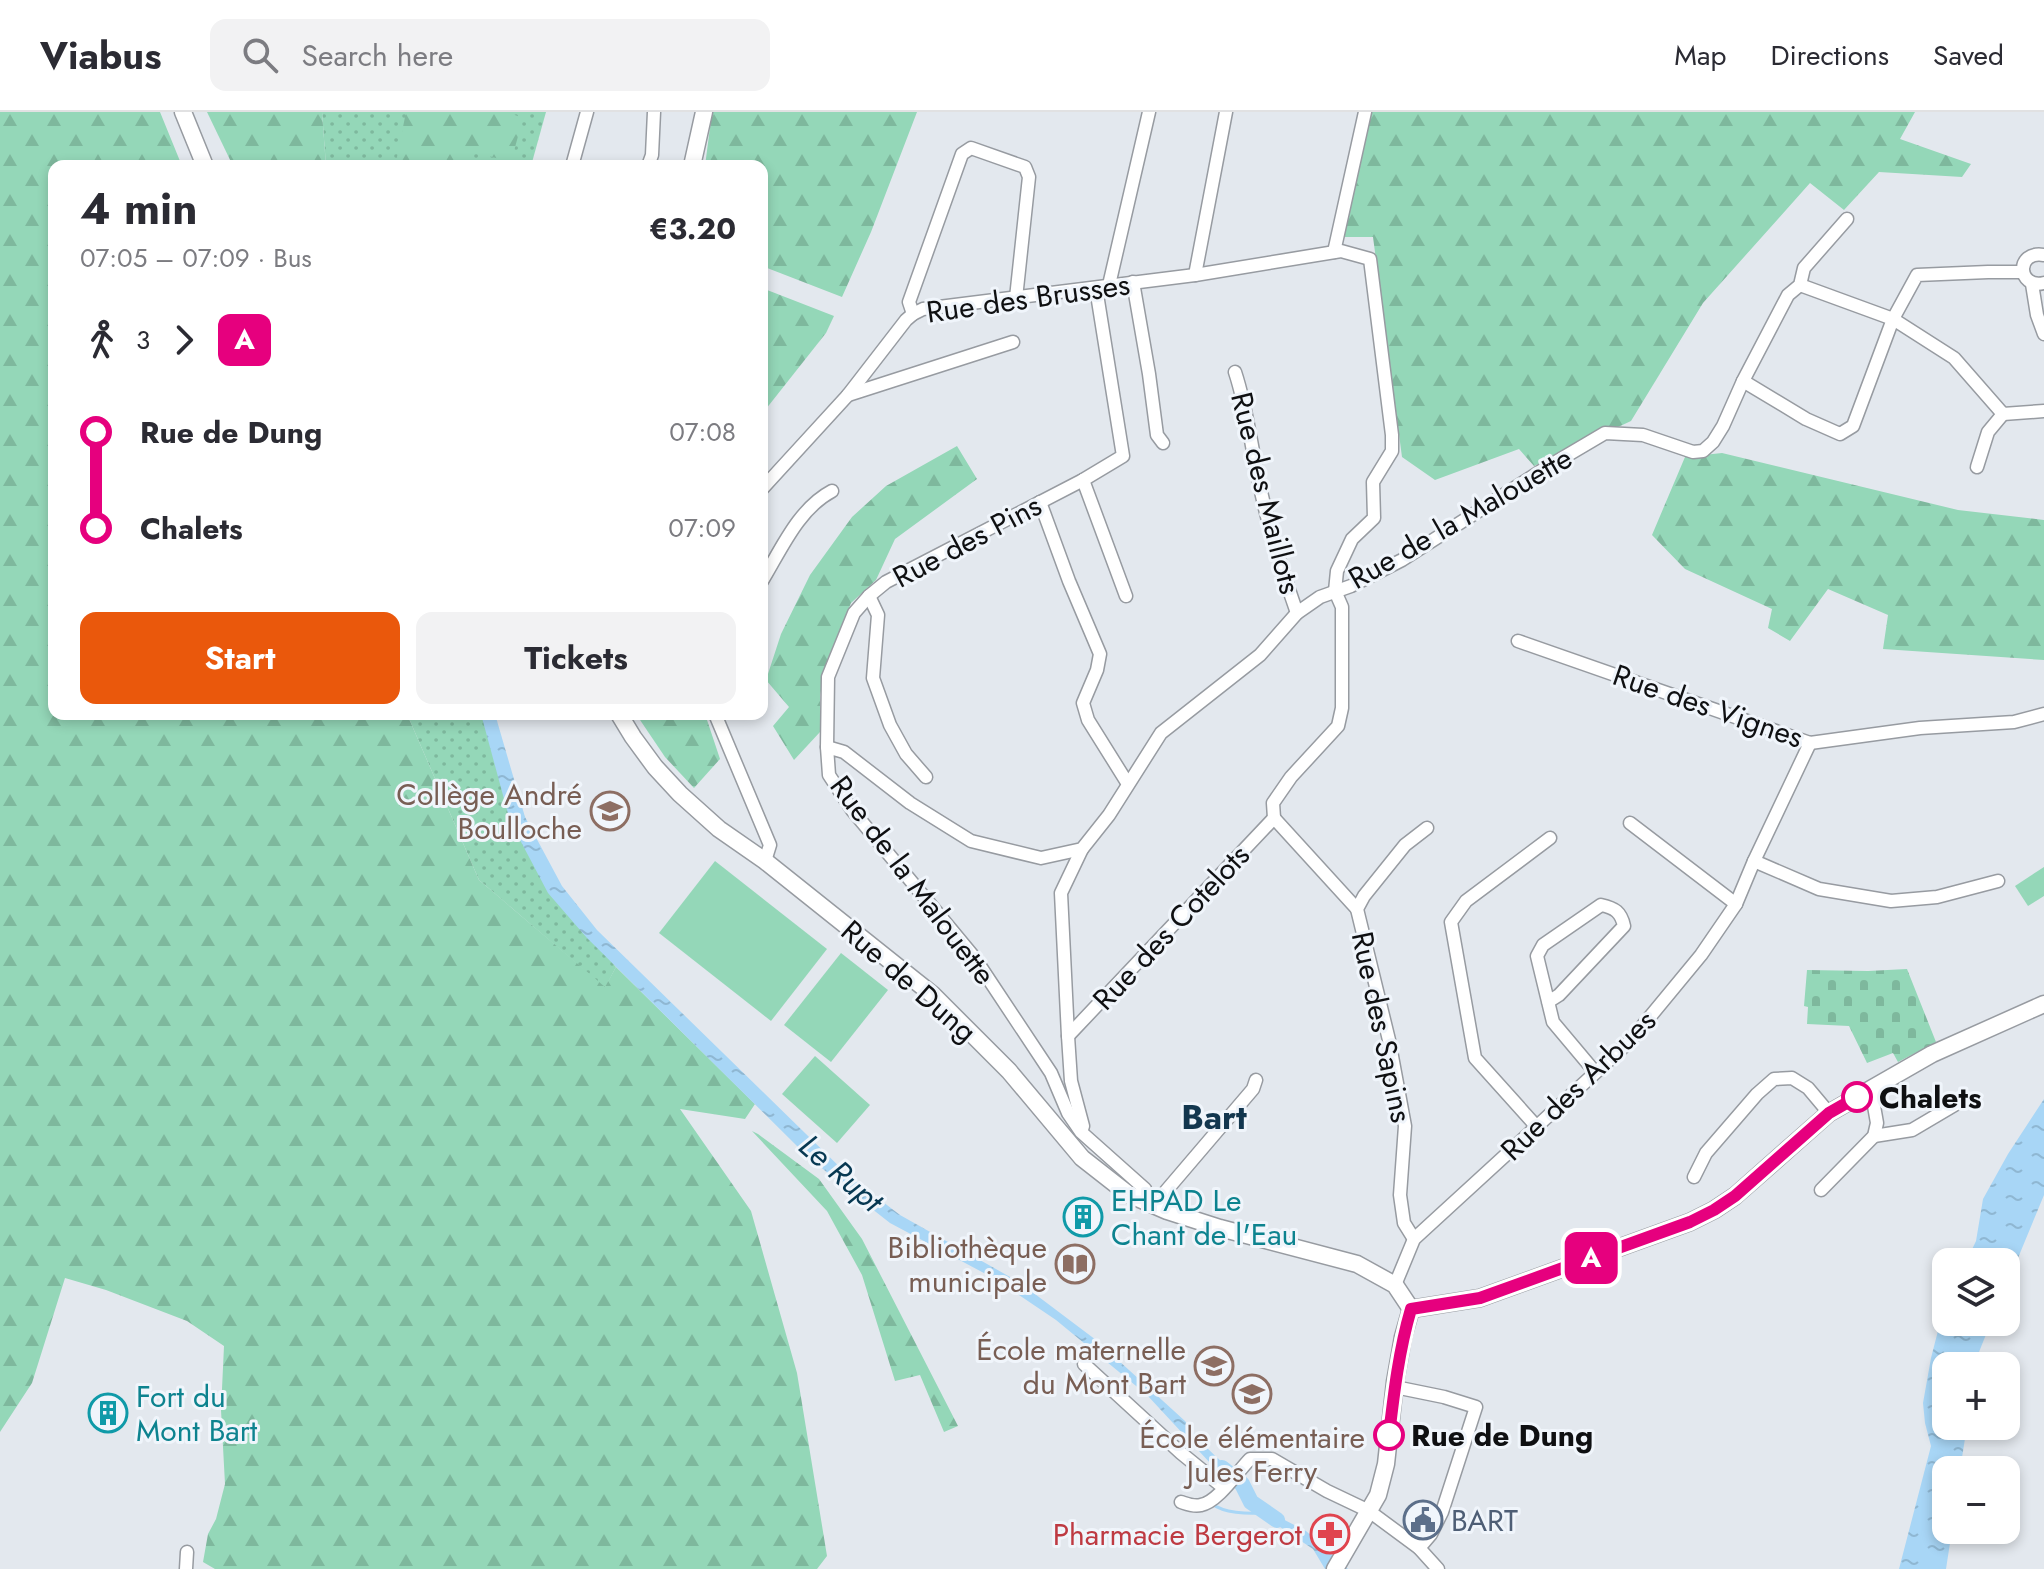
<!DOCTYPE html>
<html lang="en">
<head>
<meta charset="utf-8">
<style>
	body { margin:0; font-family:Jost,sans-serif; background:#f2f2f3; color:#2b2b33; height:100vh; display:flex; flex-direction:column; font-size:30px; white-space:nowrap }
	* { box-sizing:border-box; margin:0 }
	p { font-size:26px; color:#7c7c81 }
	.icon { flex:none; width:44px; height:44px; fill:none; stroke:currentColor; stroke-width:2; stroke-linecap:round; stroke-linejoin:round }
	.map { position:relative; flex:1; overflow:hidden }
	.side { position:absolute; left:48px; top:48px; width:720px; height:560px; display:flex; flex-direction:column; background:#fff; border-radius:16px; box-shadow:0 4px 12px #0003 }
	.side>* { flex:none }
	.badge { padding:0 16px; border-radius:12px; font-size:28px; line-height:52px }
	.controls { position:absolute; left:1932px; top:1136px; display:grid; gap:16px }
	.controls a { display:grid; place-items:center; width:88px; height:88px; border-radius:16px; background:#fff; box-shadow:0 4px 12px #0003; font-size:40px }
	.map>.badge { position:absolute; translate:-50% -50%; box-shadow:0 0 0 4px #fff }
	.legs { display:flex; align-items:center; gap:12px; height:88px; padding:0 32px; font-size:26px }
	.legs p { margin-inline-start:auto }
	.head { display:flex; align-items:center; justify-content:space-between; height:136px; padding:0 32px }
	h1 { font-size:44px; font-weight:700; line-height:60px }
	.action { display:flex; gap:16px; margin-top:auto; padding:16px 32px }
	.action a { flex:1; height:92px; border-radius:16px; background:#ea580c; color:#fff; font-size:32px; font-weight:700; line-height:92px; text-align:center }
	.action a+a { background:#f2f2f3; color:#2b2b33 }
	ul { padding:0 32px; list-style:none }
	li { display:flex; align-items:center; gap:28px; height:96px; font-size:30px }
	li i { display:grid; place-items:center; width:12px; height:100%; margin:0 10px; background:currentColor }
	li i::after { content:''; width:20px; height:20px; margin:-10px; border:6px solid; border-radius:50%; background:#fff }
	li p { margin-inline-start:auto }
	li:first-child i { background:linear-gradient(#0000 50%,currentColor 0) }
	li:last-child i { background:linear-gradient(currentColor 50%,#0000 0) }
	header { display:flex; align-items:center; gap:48px; box-sizing:border-box; height:112px; padding:0 40px; background:#fff; border-bottom:2px solid #e1e1e2 }
	header strong { font-size:38px }
	nav { display:flex; gap:44px; margin-inline-start:auto; font-size:28px }
	.search { width:560px; height:72px; background:#f2f2f3; display:flex; align-items:center; gap:20px; box-sizing:border-box; padding:0 28px; border-radius:16px; color:#7c7c81; font-size:30px }
	.map>svg:first-child { display:block }
	.grass { fill:url(#grass-dots) }
	.forest { fill:url(#forest-firs) }
	.cemetery { fill:url(#cemetery-stones) }
	.garden { fill:#94d7b8 }
	.water { fill:url(#water-ripples) }
	.lines { fill:none; stroke-linecap:round; stroke-linejoin:round }
	.stream { stroke:#a8d6f6; stroke-width:3 }
	.river { stroke:#a8d6f6; stroke-width:16 }
	.minor-casing { stroke:#979ba1; stroke-width:15 }
	.major-casing { stroke:#979ba1; stroke-width:19 }
	.minor { stroke:#fff; stroke-width:12 }
	.major { stroke:#fff; stroke-width:16 }
	.line-1-casing { stroke:#fff; stroke-width:18 }
	.line-1 { stroke:#e6007e; stroke-width:12 }
	.stop-1-dot { fill:#fff; stroke:#e6007e; stroke-width:4 }
	.labels { text-anchor:middle; dominant-baseline:central; stroke-width:6; stroke-linejoin:round; paint-order:stroke }
	.street-label { font-size:30px; fill:#0f1012; stroke:#f0f5fb }
	.education-label { font-size:30px; fill:#785e54; stroke:#f0f5fb; text-anchor:end }
	.stop-label { font-size:30px; font-weight:bold; fill:#0f1012; stroke:#f0f5fb; text-anchor:start }
	.culture-label { font-size:30px; fill:#0d838f; stroke:#f0f5fb; text-anchor:start }
	.service-label { font-size:30px; fill:#4e5e75; stroke:#f0f5fb; text-anchor:start }
	.health-label { font-size:30px; fill:#be3a42; stroke:#f0f5fb; text-anchor:end }
	.water-label { font-size:32px; font-style:italic; fill:#073852; stroke:#f0f5fb }
	.quarter-label { font-size:34px; font-weight:bold; fill:#13374f; stroke:#f0f5fb }
</style>
</head>
<body>
<header>
<strong>Viabus</strong>
<div class="search"><svg class="icon" aria-label="search" viewBox="0 0 24 24"><circle cx="10" cy="10" r="6"/><path d="M15 15l6 6"/></svg>Search here</div>
<nav><a>Map</a><a>Directions</a><a>Saved</a></nav>
</header>
<div class="map">
<svg width="2044" height="1457" viewBox="0 0 2044 1457">
	<defs>
		<pattern id="grass-dots" width="8" height="8" patternUnits="userSpaceOnUse" patternTransform="scale(2)"><rect width="8" height="8" fill="#94d7b8"/><path d="M2 2h.1M6 6h.1" fill="none" stroke="#7eb89d" stroke-width="1.8" stroke-linecap="round"/></pattern>
		<pattern id="forest-firs" width="22" height="20" patternUnits="userSpaceOnUse" patternTransform="scale(2)"><rect width="22" height="20" fill="#94d7b8"/><path d="M5 1l3.5 6h-7zM16 11l3.5 6h-7z" fill="#7eb89d"/></pattern>
		<pattern id="cemetery-stones" width="16" height="16" patternUnits="userSpaceOnUse" patternTransform="scale(2)"><rect width="16" height="16" fill="#94d7b8"/><path d="M2 7V4a2 2 0 0 1 4 0v3zM10 15v-3a2 2 0 0 1 4 0v3z" fill="#7eb89d"/></pattern>
		<pattern id="water-ripples" width="26" height="14" patternUnits="userSpaceOnUse" patternTransform="scale(2)"><rect width="26" height="14" fill="#a8d6f6"/><path d="M2 4q2-2 4 0t4 0M15 11q2-2 4 0t4 0" fill="none" stroke="#8fb7d2"/></pattern>
	</defs>
	<rect width="100%" height="100%" fill="#e3e8ee"/>
	<g class="grass">
		<path d="M322 0H546L531 54H326Z"/>
		<path d="M407 602H487L553 783 616 855 605 876 479 768Z"/>
	</g>
	<g class="forest">
		<path d="M0 0H160L182 54H54V602H407L479 768 605 875 616 855 755 992 745 1007 680 997 751 1099 797 1261 827 1444 817 1457H215L203 1450 208 1422 216 1407 225 1372 221 1298 224 1234 187 1209 106 1178 65 1166 32 1271 0 1320Z"/>
		<path d="M207 0H322L326 54H233Z"/>
		<path d="M406 0H507L523 6 511 50 470 39 466 54H404L397 45Z"/>
		<path d="M712 0H917L871 120 842 185 762 154V54H705Z"/>
		<path d="M1372 0H1915L1900 27 1971 52 1962 65 1879 60 1844 98 1810 71 1703 191 1631 309 1534 354 1519 337 1435 368 1402 345 1373 125H1341Z"/>
		<path d="M762 176 834 204 826 221 762 302Z"/>
		<path d="M957 334 977 367 895 427 876 468 851 491 829 544 820 583V620L794 648 773 614 789 595 766 568 781 522 810 463 852 405 886 374Z"/>
		<path d="M1722 341 1958 398 2044 408V548L1883 537 1888 503 1828 477 1790 529 1768 516 1772 497 1685 457 1652 423 1685 345Z"/>
		<path d="M636 602H705L720 647 694 676 665 645Z"/>
		<path d="M752 1019 758 1022 819 1067 862 1127 958 1314 944 1320 920 1263 895 1269 862 1163 827 1099Z"/>
	</g>
	<path class="cemetery" d="M1907 857 1936 930 1898 950 1893 941 1867 951 1849 914 1807 912 1808 895 1804 894 1807 858 1868 859Z"/>
	<g class="garden">
		<path d="M715 749 827 837 771 909 659 821Z"/>
		<path d="M2044 755V784L2028 794 2015 774Z"/>
		<path d="M841 841 888 878 831 950 784 913Z"/>
		<path d="M815 944 870 993 837 1031 782 982Z"/>
	</g>
	<g class="water">
		<path d="M481 602H495L525 705 562 774 597 818 849 1064 900 1103 1019 1170 1096 1228 1185 1309C1199 1329 1215 1345 1234 1360L1227 1365 1211 1352 1147 1283 1056 1208 997 1168 890 1111 839 1071 799 1036 587 826 548 781 510 709Z"/>
		<path d="M2044 987V1083L2006 1175V1150H1966L1976 1129 1983 1087 2008 1042Z"/>
		<path d="M1946 1197V1210H1991L1977 1245 1976 1254H1946V1314H1967L1960 1358H1946V1418H1952L1946 1457H1899L1931 1334 1925 1311 1923 1291 1931 1246 1940 1211Z"/>
		<path d="M1261 1391 1273 1402 1306 1419 1348 1457H1325L1313 1437 1256 1399Z"/>
	</g>
	<g class="lines">
		<path class="stream" d="M1212 1392C1224 1401 1247 1402 1262 1401"/>
		<path class="river" d="M1222 1356 1242 1372 1251 1390 1277 1408"/>
		<defs>
			<g id="minor">
				<path d="M572 54 587 0"/>
				<path d="M648 54 652 43 654 0"/>
				<path d="M1334 140 1365 0"/>
				<path d="M2044 143C2015 138 2017 177 2044 171"/>
				<path d="M1195 163 1226 0"/>
				<path d="M1133 170 1149 262 1157 323 1163 331"/>
				<path d="M2032 172 2037 203 2044 222"/>
				<path d="M1109 173 1149 0"/>
				<path d="M1800 173 1893 207 1954 246 2003 302 2044 299"/>
				<path d="M913 202 909 190 962 42 971 36 1025 55 1029 65 1016 186"/>
				<path d="M1235 260C1247 296 1251 333 1259 370 1268 415 1282 458 1297 501"/>
				<path d="M1743 269 1806 307 1840 322 1853 314 1893 207 1917 163 1988 160H2023"/>
				<path d="M848 283 1013 230"/>
				<path d="M1977 355 1988 320 2003 302"/>
				<path d="M1083 368 1126 484"/>
				<path d="M762 377 848 283 906 208 913 202 923 197 1195 163 1341 139 1370 147 1392 323V339L1373 370 1374 406 1352 427 1337 459 1335 479 1342 495V596L1338 614 1291 665 1273 691 1274 706"/>
				<path d="M1040 390 1069 469 1100 542 1097 558 1083 591 1088 608 1128 672"/>
				<path d="M762 469C781 438 798 397 832 379"/>
				<path d="M869 484 878 503 873 566 890 613 906 642 926 665"/>
				<path d="M1518 529 1810 631 1920 616 2014 610 2044 602"/>
				<path d="M715 602 770 733 765 749"/>
				<path d="M827 635 828 565 854 501 869 484 886 470 1083 368 1123 344 1096 176"/>
				<path d="M1274 706 1357 797"/>
				<path d="M1630 711 1736 792"/>
				<path d="M1082 737 1061 781 1068 924 1071 969 1083 1014 1082 1017"/>
				<path d="M1754 749 1819 777 1891 789 1937 785 1998 769"/>
				<path d="M1548 890 1559 883 1624 814C1621 800 1615 796 1601 793L1543 833 1537 844 1553 910 1595 960"/>
				<path d="M1068 924 1274 706"/>
				<path d="M1536 1014 1475 946 1451 810 1466 789 1550 726"/>
				<path d="M1874 1024 1912 1018 1956 992"/>
				<path d="M1694 1065 1706 1041 1757 982 1774 967 1792 966 1808 976 1829 1001"/>
				<path d="M1821 1078 1874 1024 1877 1011 1871 977"/>
				<path d="M1146 1089 1145 1077 1081 1020 1068 1001 1051 961 974 845 852 698 829 663 827 635 844 640 910 691 971 729 1041 746 1082 737 1109 703 1161 621 1260 543 1297 501 1320 485 1351 474 1402 448 1544 357 1605 321 1643 323 1693 340 1703 339 1713 330 1723 314 1743 269 1788 183 1800 173 1804 156 1847 107"/>
				<path d="M1154 1093 1253 977 1256 968"/>
				<path d="M1414 1127 1404 1111 1400 1083 1405 1014 1389 928 1357 797 1364 784 1405 733 1427 716"/>
				<path d="M1395 1173 1414 1127 1630 929 1701 843 1736 792 1754 749 1810 631"/>
				<path d="M1084 1252 1181 1341 1224 1376"/>
				<path d="M1395 1275 1444 1285 1476 1295 1442 1400 1431 1422 1419 1436"/>
				<path d="M1181 1390C1187 1392 1194 1395 1201 1393 1218 1390 1238 1359 1250 1347H1272L1327 1379 1369 1399 1419 1436 1438 1457"/>
				<path d="M186 1457 187 1440"/>
			</g>
			<g id="major">
				<path d="M183 0 205 54"/>
				<path d="M692 54 704 0"/>
				<path d="M619 602 633 625 655 655 680 682 719 717 765 749 933 883 1009 959 1082 1046 1128 1082 1167 1099 1220 1116 1357 1152 1395 1173 1411 1197"/>
				<path d="M1335 1457 1378 1383 1386 1352 1395 1270 1403 1225 1411 1197 1480 1186 1690 1110 1714 1098 1735 1084 1829 1001 1932 942 2044 892"/>
			</g>
		</defs>
		<use href="#minor" class="minor-casing"/>
		<use href="#major" class="major-casing"/>
		<use href="#minor" class="minor"/>
		<use href="#major" class="major"/>
	</g>
	<g class="lines">
		<defs>
			<path id="line-1" d="M1389 1323C1394 1280 1399 1238 1411 1197L1480 1186 1690 1110 1714 1098 1735 1084 1829 1001 1857 985"/>
		</defs>
		<use href="#line-1" class="line-1-casing"/>
		<use href="#line-1" class="line-1"/>
	</g>
	<defs>
		<symbol id="school-ring" viewBox="-11 -11 22 22"><circle r="9.5" fill="#f0f5fb" stroke="#8d6e63" stroke-width="1.5"/><path d="M0-5L7-2L0 1L-7-2ZM-4 1L0 2.5L4 1V4Q0 6-4 4Z" fill="#8d6e63"/></symbol>
		<symbol id="building-ring" viewBox="-11 -11 22 22"><circle r="9.5" fill="#f0f5fb" stroke="#0f9aa8" stroke-width="1.5"/><path d="M-4-6H4V6H1V3H-1V6H-4ZM-2.5-4.3h1.7v1.8h-1.7ZM.8-4.3h1.7v1.8H.8ZM-2.5-1h1.7V.8h-1.7ZM.8-1h1.7V.8H.8Z" fill="#0f9aa8"/></symbol>
		<symbol id="library-ring" viewBox="-11 -11 22 22"><circle r="9.5" fill="#f0f5fb" stroke="#8d6e63" stroke-width="1.5"/><path d="M-6-4Q-3-5.5-.7-3.5V5Q-3 3-6 4ZM6-4Q3-5.5 .7-3.5V5Q3 3 6 4Z" fill="#8d6e63"/></symbol>
		<symbol id="civic-ring" viewBox="-11 -11 22 22"><circle r="9.5" fill="#f0f5fb" stroke="#5c6f8a" stroke-width="1.5"/><path d="M-.6-6.5H3V-4.5H.6V-3L4-1V1h2V6H-6V1h2V-1L-.6-3ZM-1.2 2.5V6h2.4V2.5Z" fill="#5c6f8a"/></symbol>
		<symbol id="pharmacy-ring" viewBox="-11 -11 22 22"><circle r="9.5" fill="#f0f5fb" stroke="#e0444e" stroke-width="1.5"/><path d="M-2-6h4v4h4v4h-4v4h-4v-4h-4v-4h4Z" fill="#e0444e"/></symbol>
	</defs>
	<g fill-rule="evenodd">
		<use href="#school-ring" x="588" y="677" width="44" height="44"/>
		<use href="#building-ring" x="1061" y="1083" width="44" height="44"/>
		<use href="#library-ring" x="1053" y="1130" width="44" height="44"/>
		<use href="#school-ring" x="1192" y="1232" width="44" height="44"/>
		<use href="#school-ring" x="1230" y="1260" width="44" height="44"/>
		<use href="#building-ring" x="86" y="1279" width="44" height="44"/>
		<use href="#civic-ring" x="1401" y="1386" width="44" height="44"/>
		<use href="#pharmacy-ring" x="1308" y="1400" width="44" height="44"/>
	</g>
	<g class="stop-1-dot">
		<circle cx="1857" cy="985" r="14"/>
		<circle cx="1389" cy="1323" r="14"/>
	</g>
	<g class="labels">
		<g class="street-label">
			<text transform="translate(1028 186) rotate(-8)">Rue des Brusses</text>
			<text transform="translate(1266 381) rotate(76)">Rue des Maillots</text>
			<text transform="translate(1460 406) rotate(-30)">Rue de la Malouette</text>
			<text transform="translate(967 429) rotate(-28)">Rue des Pins</text>
			<text transform="translate(1708 594) rotate(19)">Rue des Vignes</text>
			<text transform="translate(913 768) rotate(53)">Rue de la Malouette</text>
			<text transform="translate(1171 815) rotate(-47)">Rue des Cotelots</text>
			<text transform="translate(909 869) rotate(41)">Rue de Dung</text>
			<text transform="translate(1382 915) rotate(78)">Rue des Sapins</text>
			<text transform="translate(1578 973) rotate(-44)">Rue des Arbues</text>
		</g>
		<g class="education-label">
			<text x="582" y="682">Collège André<tspan x="582" dy="34">Boulloche</tspan></text>
			<text x="1047" y="1135">Bibliothèque<tspan x="1047" dy="34">municipale</tspan></text>
			<text x="1186" y="1237">École maternelle<tspan x="1186" dy="34">du Mont Bart</tspan></text>
			<text x="1252" y="1325" text-anchor="middle">École élémentaire<tspan x="1252" dy="34">Jules Ferry</tspan></text>
		</g>
		<g class="stop-label">
			<text x="1879" y="985">Chalets</text>
			<text x="1411" y="1323">Rue de Dung</text>
		</g>
		<g class="culture-label">
			<text x="1111" y="1088">EHPAD Le<tspan x="1111" dy="34">Chant de l'Eau</tspan></text>
			<text x="136" y="1284">Fort du<tspan x="136" dy="34">Mont Bart</tspan></text>
		</g>
		<g class="service-label">
			<text x="1451" y="1408">BART</text>
		</g>
		<g class="health-label">
			<text x="1302" y="1422">Pharmacie Bergerot</text>
		</g>
		<g class="water-label">
			<text transform="translate(841 1061) rotate(41)">Le Rupt</text>
		</g>
		<g class="quarter-label">
			<text x="1214" y="1005">Bart</text>
		</g>
	</g>
</svg>
<div class="controls">
<a><svg class="icon" aria-label="layers" viewBox="0 0 24 24"><path d="M12 4l9 5-9 5-9-5zM3 14l9 5 9-5"/></svg></a>
<a>+</a>
<a>−</a>
</div>
<b class="badge" style="left:1591px;top:1146px;background:#e6007e;color:#fff">A</b>
<section class="side">
<div class="head"><div><h1>4 min</h1><p>07:05 – 07:09 · Bus</p></div><b>€3.20</b></div>
<div class="legs"><svg class="icon" aria-label="walk" viewBox="0 0 24 24"><circle cx="13" cy="4" r="2"/><path d="M13 8l-2 6 4 7M11 14l-3 7M7 12l3-4h3l4 4"/></svg>3<svg class="icon" aria-label="forward" viewBox="0 0 24 24"><path d="M9 5l7 7-7 7"/></svg><b class="badge" style="background:#e6007e;color:#fff">A</b></div>
<ul>
<li><i style="color:#e6007e"></i><b>Rue de Dung</b><p>07:08</p></li>
<li><i style="color:#e6007e"></i><b>Chalets</b><p>07:09</p></li>
</ul>
<div class="action"><a>Start</a><a>Tickets</a></div>
</section>
</div>
</body>
</html>
